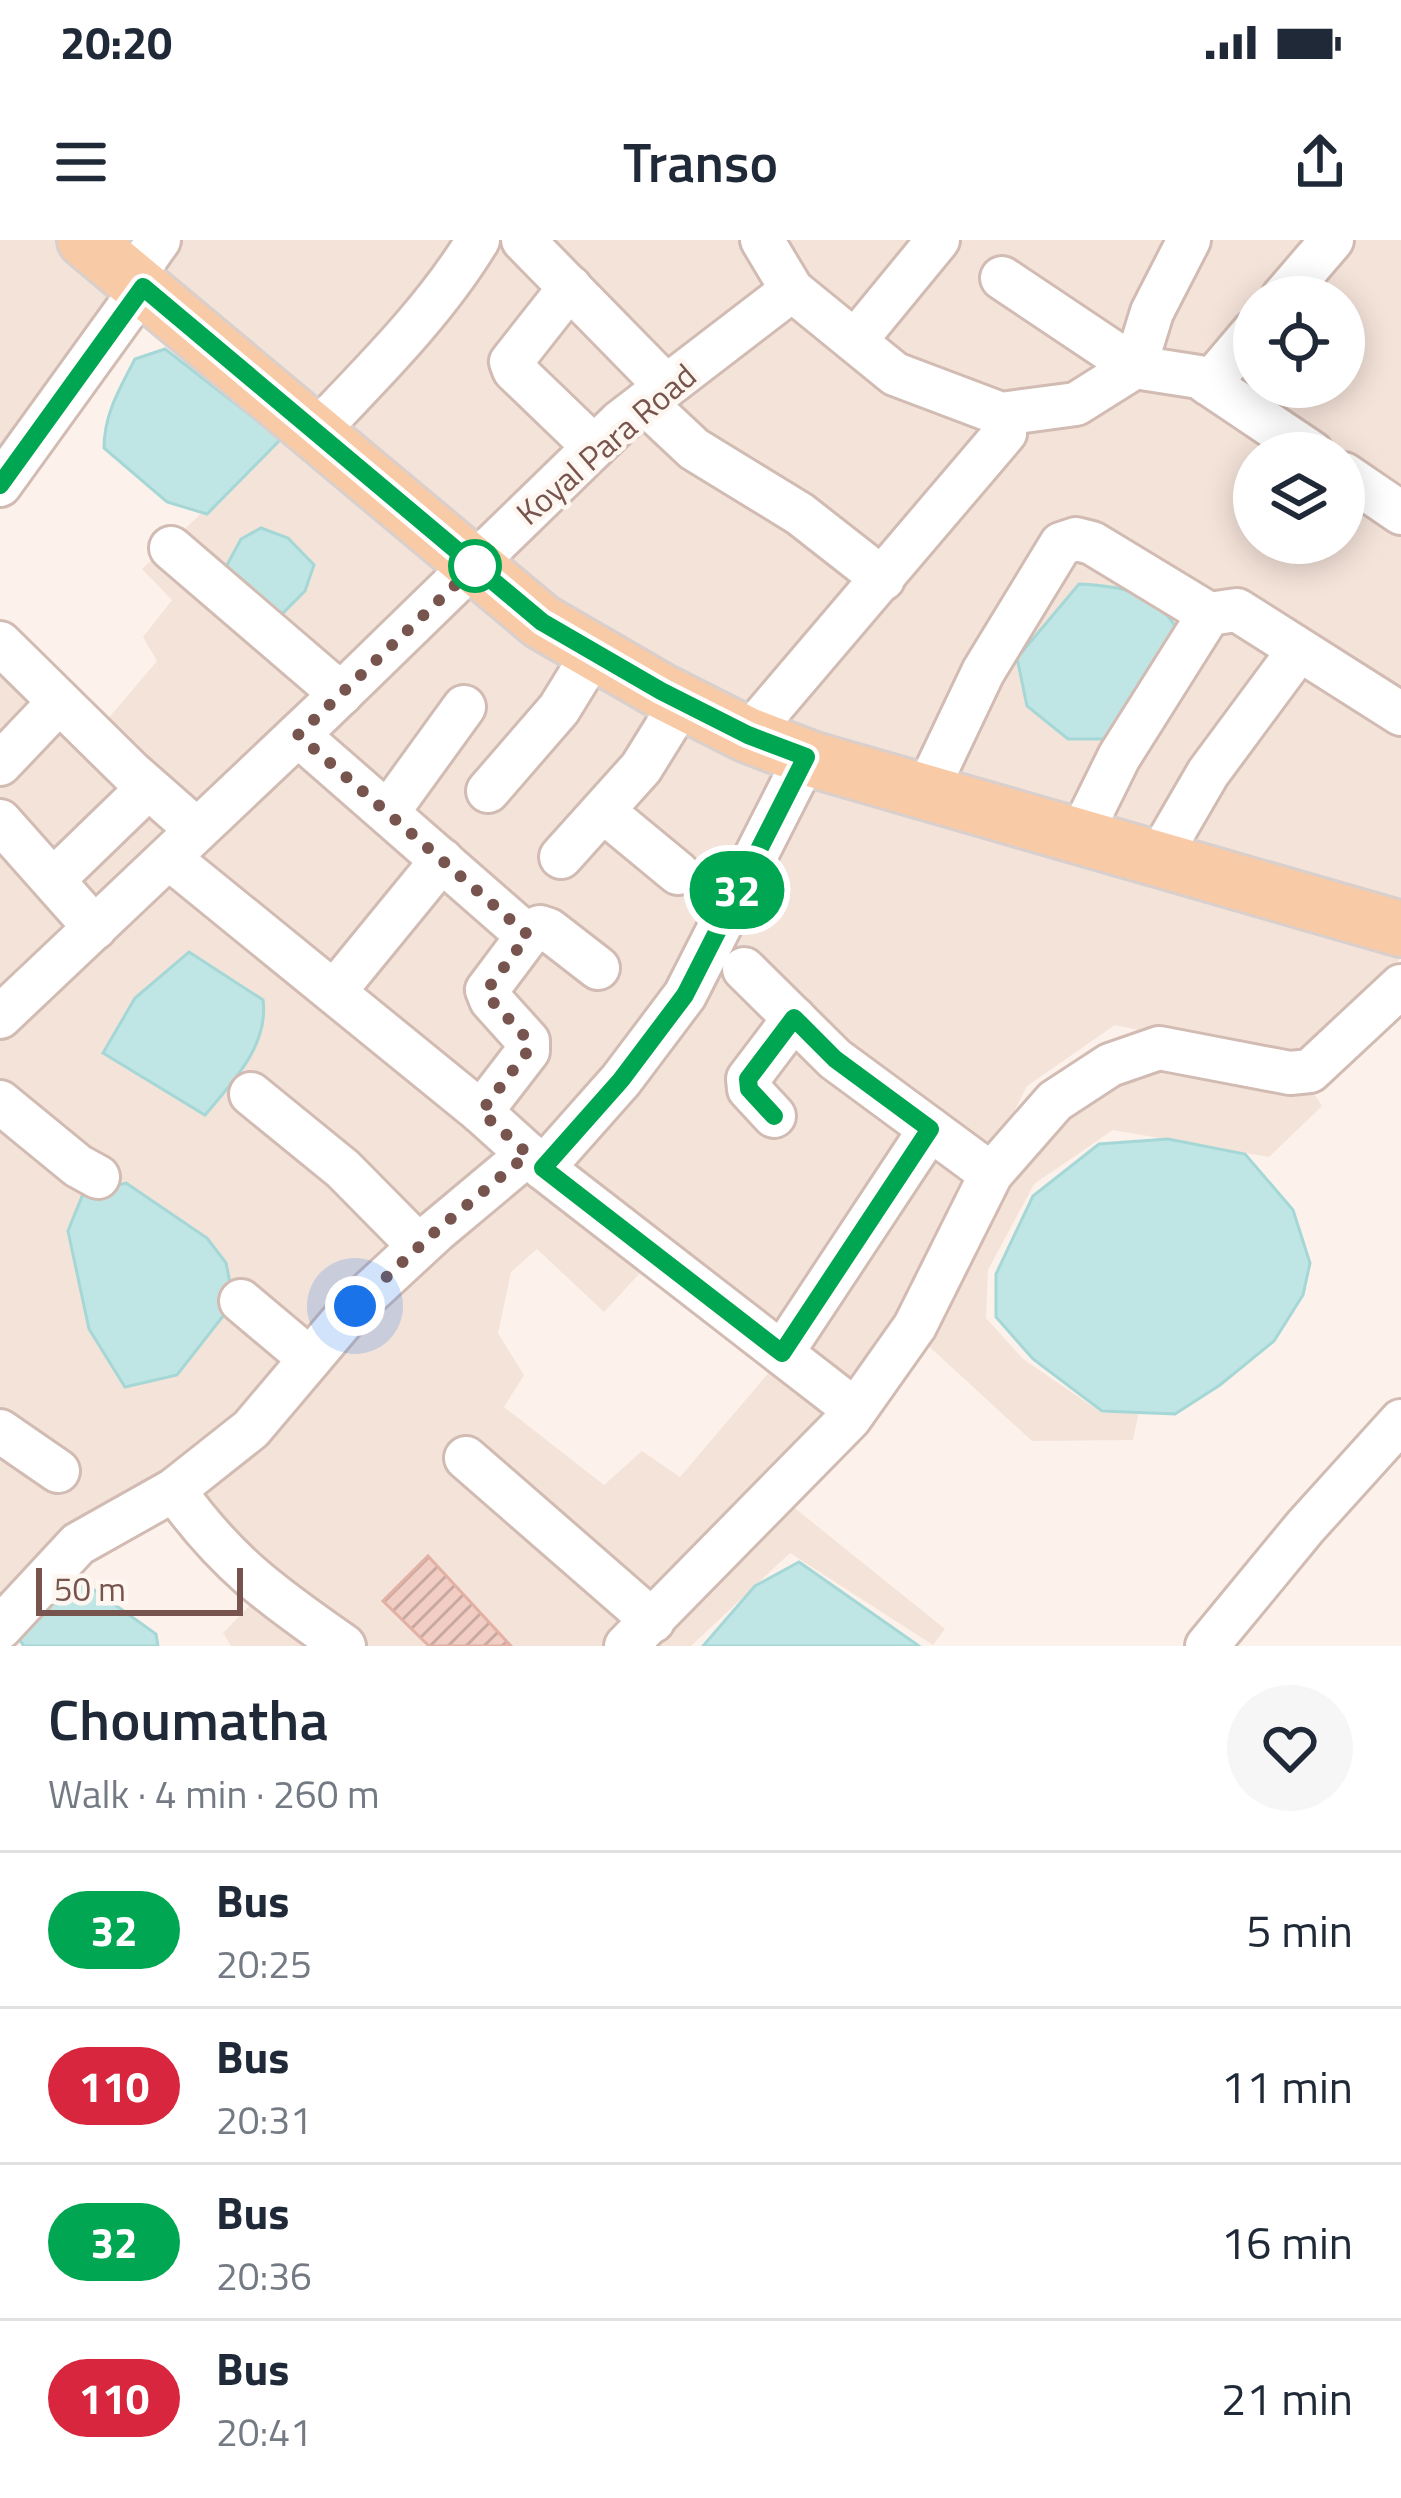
<!DOCTYPE html>
<html lang="en">
<head>
<meta charset="utf-8">
<style>
	body { margin:0; font-family:"Titillium Web",sans-serif; background:#f6f6f7; color:#1f2937; height:100vh; display:flex; flex-direction:column; font-size:45px; white-space:nowrap }
	* { box-sizing:border-box; margin:0 }
	p { font-size:39px; color:#747a83 }
	.icon { flex:none; width:66px; height:66px; fill:none; stroke:currentColor; stroke-width:2; stroke-linecap:round; stroke-linejoin:round }
	.map { position:relative; height:1406px; overflow:hidden }
	.details { display:flex; flex-direction:column; background:#fff; flex:1 }
	.details>* { flex:none }
	.badge { padding:0 24px; border-radius:39px; font-size:42px; line-height:78px }
	.controls { position:absolute; left:1233px; top:36px; display:grid; gap:24px }
	.controls a { display:grid; place-items:center; width:132px; height:132px; border-radius:50%; background:#fff; box-shadow:0 6px 30px #0003; font-size:60px }
	.scale { position:absolute; left:36px; bottom:30px; width:207px; box-sizing:border-box; padding-left:12px; border:6px solid #77554e; border-top:0; font-size:33px; line-height:42px; white-space:nowrap; color:#77554e; -webkit-text-stroke:9px #fef7f1; paint-order:stroke }
	.you { position:absolute; width:60px; height:60px; margin:-30px; border:9px solid #fff; border-radius:50%; background:#1a73e8; box-shadow:0 0 0 18px #1a73e833 }
	.map>.badge { position:absolute; translate:-50% -50%; box-shadow:0 0 0 6px #fff }
	.round { display:grid; place-items:center; flex:none; width:126px; height:126px; border-radius:63px; background:#f6f6f7 }
	.headline { display:flex; align-items:center; justify-content:space-between; height:204px; padding:0 48px }
	h1 { font-size:57px; font-weight:600; line-height:90px }
	ul { padding:0; list-style:none }
	li { display:flex; align-items:center; gap:36px; height:156px; padding:0 48px; border-top:3px solid #e0e1e3 }
	li div { flex:1 }
	li b { display:block; font-size:45px }
	li em { font-style:normal }
	li .badge { min-width:132px; font-weight:700; text-align:center }
	.status { display:flex; justify-content:space-between; align-items:center; height:84px; padding:0 60px; background:#fff; direction:ltr }
	.status svg { height:33px; fill:currentColor }
	header { display:flex; justify-content:space-between; align-items:center; height:156px; padding:0 48px; background:#fff; font-size:54px; font-weight:600 }
	.map>svg:first-child { display:block }
	.residential { fill:#f4e3d9; fill-rule:evenodd }
	.water { fill:#bfe6e4; stroke:#a5d7d6; stroke-width:3 }
	.building { fill:url(#building-hatch); stroke:#e3b0a4; stroke-width:3 }
	.lines { fill:none; stroke-linecap:round; stroke-linejoin:round }
	.minor-casing { stroke:#d1bbb2; stroke-width:48 }
	.major-casing { stroke:#d9cfcd; stroke-width:60 }
	.minor { stroke:#fff; stroke-width:42 }
	.major { stroke:#f8caa6; stroke-width:54 }
	.line-casing { stroke:#fff; stroke-width:27 }
	.line { stroke:#00a651; stroke-width:18 }
	.walk { stroke:#77554e; stroke-width:12; stroke-dasharray:0 21.6 }
	.stop-dot { fill:#fff; stroke:#00a651; stroke-width:6 }
	.labels { text-anchor:middle; dominant-baseline:central; stroke-width:9; stroke-linejoin:round; paint-order:stroke }
	.street-label { font-size:33px; fill:#77554e; stroke:#fef7f1 }
</style>
</head>
<body>
<div class="status"><b>20:20</b><svg viewBox="0 0 49 12"><path d="M0 12V9h3v3zM5 12V6h3v6zM10 12V3h3v9zM15 12V0h3v12zM26 1h20v11H26zM47 4h2v5h-2z"/></svg></div>
<header><svg class="icon" aria-label="menu" viewBox="0 0 24 24"><path d="M4 6h16M4 12h16M4 18h16"/></svg>Transo<svg class="icon" aria-label="share" viewBox="0 0 24 24"><path d="M12 15V3M7 8l5-5 5 5M5 13v7h14v-7"/></svg></header>
<div class="map">
<svg width="1401" height="1406" viewBox="0 0 1401 1406">
	<defs>
		<pattern id="building-hatch" width="6" height="6" patternUnits="userSpaceOnUse" patternTransform="scale(3)"><rect width="6" height="6" fill="#f1cdc3"/><path d="M-1 1l2-2M0 6l6-6M5 7l2-2" fill="none" stroke="#c8a9a1"/></pattern>
	</defs>
	<rect width="100%" height="100%" fill="#fcf2eb"/>
	<g class="residential">
		<path d="M0 0H64L130 52 0 231Z"/>
		<path d="M104 0H743L970 175 1135 141 1190 145 1288 213H1254V303H1344V249L1401 285V675L780 498 549 373Z"/>
		<path d="M774 0H1401V255L1344 217V213H1338L1231 142 1075 148 1000 161 894 124 797 39ZM1254 57H1344V147H1254Z"/>
		<path d="M289 191 650 458 1401 700V718L1302 825 1115 785 1027 846 915 1067 853 1153 536 897 251 1169 0 1370V408L90 500 157 421 143 397 172 360 142 329Z"/>
		<path d="M1122 806 1312 850 1322 866 1269 917 1113 890 1034 944 988 1030 986 1078 1023 1119 1102 1173 1139 1172 1133 1200 1032 1201 921 1099 1034 863Z"/>
		<path d="M527 927 652 1020 604 1072 537 1009 511 1032 498 1093 524 1135 504 1167 604 1245 642 1211 680 1237 776 1124 839 1171 601 1406H353L182 1253 362 1069Z"/>
		<path d="M786 1261 945 1389 933 1405 790 1313 691 1406H641Z"/>
		<path d="M257 1358 325 1406H231L223 1393Z"/>
	</g>
	<g class="water">
		<path d="M165 109 281 199 207 274 167 262 104 208C104 174 120 148 135 119Z"/>
		<path d="M261 288 288 298 314 325 305 351 283 373 245 363 221 336 241 299Z"/>
		<path d="M1079 344C1121 346 1157 351 1179 393L1114 499H1068L1027 466 1017 418Z"/>
		<path d="M189 712 263 760C269 805 233 842 205 875L103 813 135 758Z"/>
		<path d="M1168 899 1245 914 1293 970 1310 1023 1303 1055 1274 1101 1220 1145 1175 1174 1102 1171 1033 1119 996 1077V1034L1033 956 1099 904Z"/>
		<path d="M126 943 207 998 226 1023 234 1062 177 1135 125 1147 89 1089 68 991 83 954Z"/>
		<path d="M799 1322 919 1406H703L755 1346Z"/>
		<path d="M69 1332 156 1394 158 1406H24L16 1395Z"/>
	</g>
	<path class="building" d="M428 1316 511 1406H429L383 1361Z"/>
	<g class="lines">
		<defs>
			<g id="minor">
				<path d="M523 0 666 146"/>
				<path d="M762 0 792 50 895 134 1001 174 1076 164 1135 127 1199 137 1312 213"/>
				<path d="M132 38 159 0"/>
				<path d="M1002 38 1135 127 1152 72 1189 0"/>
				<path d="M570 47 511 122 514 130 594 207"/>
				<path d="M1283 57 1332 0"/>
				<path d="M855 101 938 0"/>
				<path d="M1209 144 1254 91"/>
				<path d="M645 163 694 209 800 274 883 339"/>
				<path d="M316 192C373 132 435 71 478 0"/>
				<path d="M1344 234 1401 273"/>
				<path d="M0 245 143 47"/>
				<path d="M171 308 341 454"/>
				<path d="M1209 374 1237 370 1401 474"/>
				<path d="M0 403 131 532 197 590"/>
				<path d="M298 495 528 696"/>
				<path d="M748 495 1005 193 1001 174"/>
				<path d="M0 524 59 462"/>
				<path d="M488 551 559 469 594 412"/>
				<path d="M926 552 983 432 1061 304 1076 299 1092 303 1209 374 1119 517 1080 596"/>
				<path d="M603 571 678 633"/>
				<path d="M388 572 464 467"/>
				<path d="M0 581 95 688"/>
				<path d="M561 617 641 528 682 462"/>
				<path d="M169 618 481 872 543 928 855 1170"/>
				<path d="M1158 619 1208 533 1299 410"/>
				<path d="M53 640 148 548"/>
				<path d="M744 729 835 819 991 934"/>
				<path d="M334 752 442 620"/>
				<path d="M0 777 322 472 620 182 792 50"/>
				<path d="M251 854 343 929 419 1006"/>
				<path d="M0 862 78 926 98 937"/>
				<path d="M481 872 528 811V801L491 760 487 750 532 690 540 687 549 690 598 728"/>
				<path d="M774 876 749 849 748 839 794 778"/>
				<path d="M543 928 621 840 685 755 806 517"/>
				<path d="M241 1061 310 1119"/>
				<path d="M782 1113 930 889"/>
				<path d="M0 1191 58 1231"/>
				<path d="M466 1218 653 1381"/>
				<path d="M174 1250C226 1323 272 1356 344 1406"/>
				<path d="M0 1388 78 1304 174 1250 251 1189 355 1066 436 991 528 914"/>
				<path d="M626 1406 850 1178 915 1086 991 934 1055 861 1110 825 1159 808 1290 833 1310 831 1401 746"/>
				<path d="M1207 1406 1306 1286 1401 1181"/>
			</g>
			<path id="major" d="M85 0 542 382 661 451 748 495 814 520 1401 689"/>
		</defs>
		<use href="#minor" class="minor-casing"/>
		<use href="#major" class="major-casing"/>
		<use href="#minor" class="minor"/>
		<use href="#major" class="major"/>
	</g>
	<g class="lines">
		<defs>
			<path id="line" d="M0 245 143 47 542 382 661 451 748 495 806 517 685 755 621 840 543 928 782 1113 930 889 835 819 794 778 748 839 749 849 774 876"/>
		</defs>
		<use href="#line" class="line-casing"/>
		<use href="#line" class="line"/>
		<path class="walk" d="M355 1066 436 991 528 914 481 872 527 812 529 801 491 760 487 750 528 695 298 495 475 326"/>
	</g>
	<circle class="stop-dot" cx="475" cy="326" r="24"/>
	<g class="labels">
		<g class="street-label">
			<text transform="translate(606 204) rotate(-41)">Koyal Para Road</text>
		</g>
	</g>
</svg>
<div class="controls">
<a><svg class="icon" aria-label="locate" viewBox="0 0 24 24"><circle cx="12" cy="12" r="6"/><path d="M12 2v4M12 18v4M2 12h4M18 12h4"/></svg></a>
<a><svg class="icon" aria-label="layers" viewBox="0 0 24 24"><path d="M12 4l9 5-9 5-9-5zM3 14l9 5 9-5"/></svg></a>
</div>
<div class="scale">50 m</div>
<div class="you" style="left:355px;top:1066px"></div>
<b class="badge" style="left:737px;top:650px;background:#00a651;color:#fff">32</b>
</div>
<section class="details">
<div class="headline"><div><h1>Choumatha</h1><p>Walk · 4 min · 260 m</p></div><a class="round"><svg class="icon" aria-label="heart" viewBox="0 0 24 24"><path d="M12 20l-8-8c-3-5 5-10 8-4 3-6 11-1 8 4z"/></svg></a></div>
<ul>
<li><span class="badge" style="background:#00a651;color:#fff">32</span><div><b>Bus</b><p>20:25</p></div><em>5 min</em></li>
<li><span class="badge" style="background:#d7263d;color:#fff">110</span><div><b>Bus</b><p>20:31</p></div><em>11 min</em></li>
<li><span class="badge" style="background:#00a651;color:#fff">32</span><div><b>Bus</b><p>20:36</p></div><em>16 min</em></li>
<li><span class="badge" style="background:#d7263d;color:#fff">110</span><div><b>Bus</b><p>20:41</p></div><em>21 min</em></li>
</ul>
</section>
</body>
</html>
